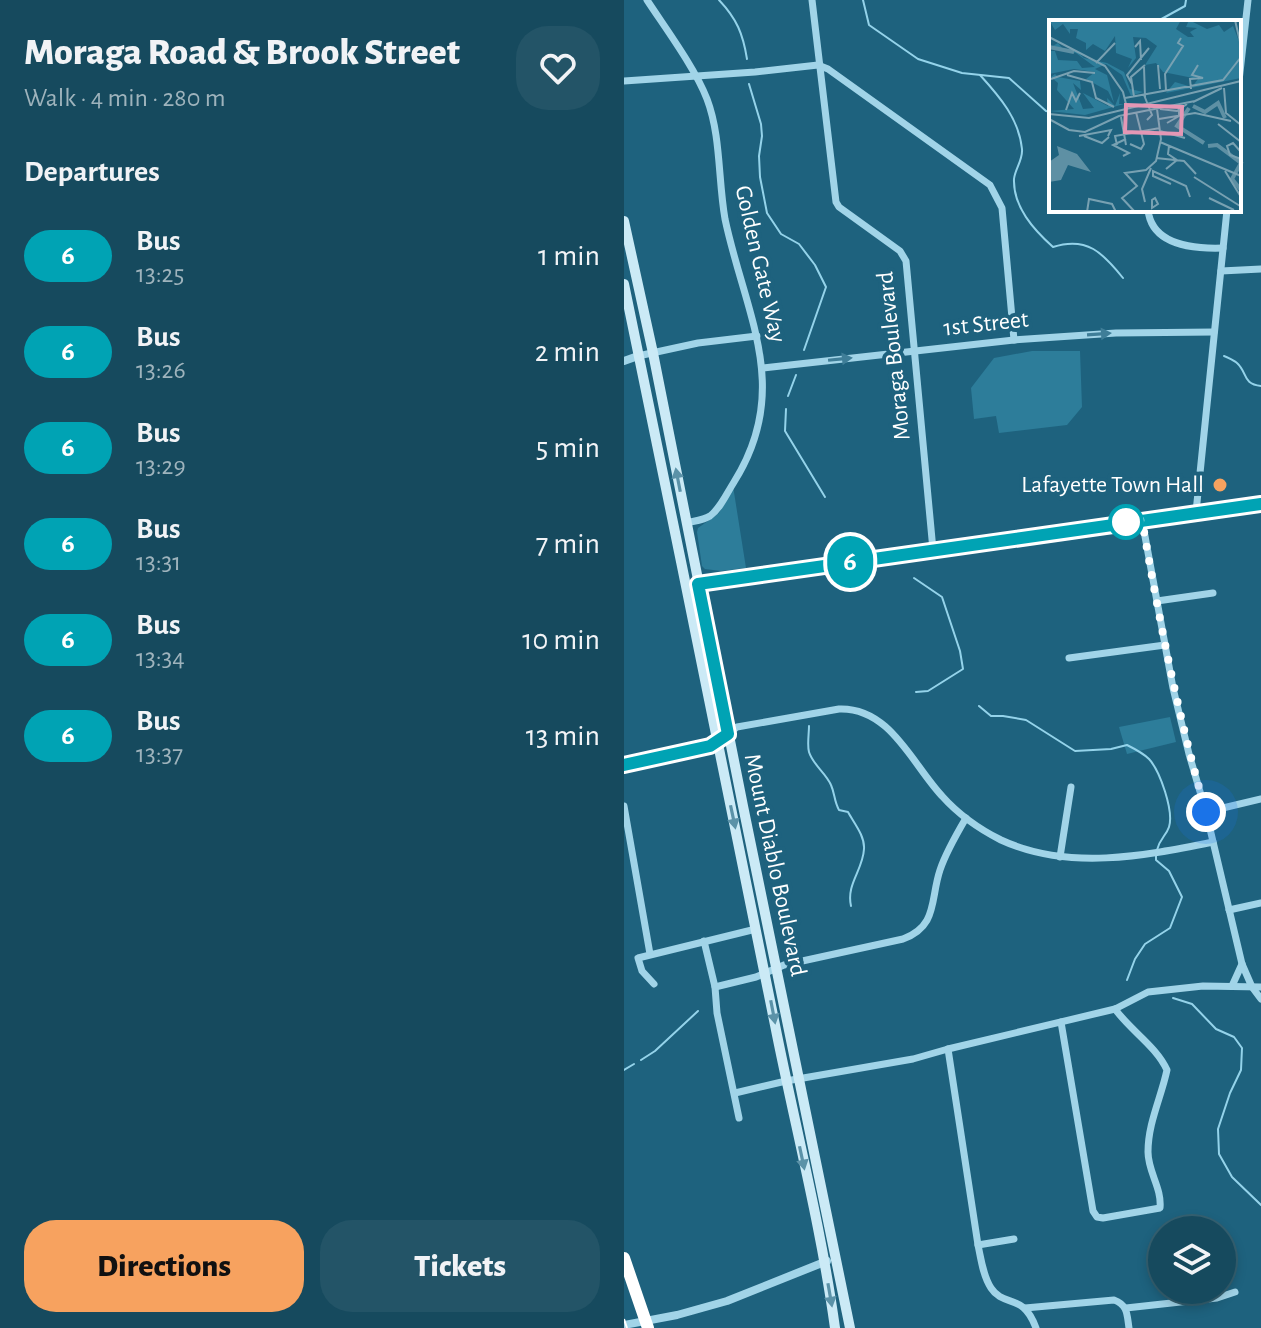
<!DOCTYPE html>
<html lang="en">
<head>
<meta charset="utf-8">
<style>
	body { margin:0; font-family:"Alegreya Sans",sans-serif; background:#235467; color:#f1f3f6; height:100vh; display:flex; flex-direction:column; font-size:30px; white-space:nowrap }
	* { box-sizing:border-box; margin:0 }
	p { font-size:26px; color:#9eb3bc }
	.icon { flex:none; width:44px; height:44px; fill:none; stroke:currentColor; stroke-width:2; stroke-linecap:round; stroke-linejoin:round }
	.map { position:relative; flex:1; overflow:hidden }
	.drawer { display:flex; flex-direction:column; background:#164a5e; width:624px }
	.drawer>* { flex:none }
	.badge { padding:0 16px; border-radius:26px; font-size:28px; line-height:52px }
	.tools { position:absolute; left:524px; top:1216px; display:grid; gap:16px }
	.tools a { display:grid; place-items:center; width:88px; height:88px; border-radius:50%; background:#164a5e; box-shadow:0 4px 12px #0003,0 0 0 2px #356273; font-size:40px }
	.you { position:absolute; width:40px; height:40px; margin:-20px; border:6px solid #fff; border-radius:50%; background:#1a73e8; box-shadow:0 0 0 12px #1a73e833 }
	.map>.badge { position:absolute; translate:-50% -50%; box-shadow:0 0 0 4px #fff }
	h2 { padding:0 24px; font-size:30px; line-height:72px }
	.round { display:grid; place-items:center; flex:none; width:84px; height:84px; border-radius:32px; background:#235467 }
	.head { display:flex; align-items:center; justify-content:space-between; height:136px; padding:0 24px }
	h1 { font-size:38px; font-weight:800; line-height:60px }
	.primary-button { display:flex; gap:16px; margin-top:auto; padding:16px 24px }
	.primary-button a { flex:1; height:92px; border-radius:32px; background:#f7a25f; color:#111; font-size:32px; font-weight:800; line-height:92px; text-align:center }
	.primary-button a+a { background:#235467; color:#f1f3f6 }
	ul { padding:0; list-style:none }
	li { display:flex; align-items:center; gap:24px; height:96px; padding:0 24px }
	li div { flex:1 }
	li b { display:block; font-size:30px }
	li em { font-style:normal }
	li .badge { min-width:88px; font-weight:700; text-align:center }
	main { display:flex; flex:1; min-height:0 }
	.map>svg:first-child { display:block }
	.green { fill:#2d7d9a }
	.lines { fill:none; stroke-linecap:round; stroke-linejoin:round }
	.stream { stroke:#94d3ea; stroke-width:2 }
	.minor { stroke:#a1d4e8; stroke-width:7 }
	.tertiary { stroke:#a1d4e8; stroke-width:8 }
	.secondary { stroke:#cbeaf6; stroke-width:10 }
	.motorway { stroke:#fff; stroke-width:12 }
	.rail { stroke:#fff; stroke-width:2; stroke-dasharray:14 6; stroke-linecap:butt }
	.oneway { fill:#3f7e98 }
	.oneway2 { fill:#5b92a8 }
	.line-casing { stroke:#fff; stroke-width:18 }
	.line { stroke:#00a3b4; stroke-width:12 }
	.walk { stroke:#fff; stroke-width:8; stroke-dasharray:0 14.4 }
	.poi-dot { fill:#f7a25f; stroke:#1e627e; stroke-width:3 }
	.stop-dot { fill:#fff; stroke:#00a3b4; stroke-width:4 }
	.labels { text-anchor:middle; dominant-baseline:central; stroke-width:8; stroke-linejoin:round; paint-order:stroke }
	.street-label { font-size:24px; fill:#fff; stroke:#1e627e }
	.poi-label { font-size:24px; fill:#fff; stroke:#1e627e; text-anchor:end }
	.inset-river { fill:none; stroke:#5e90a4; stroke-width:4 }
	.inset-road { fill:none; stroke:#78a1b2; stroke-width:2 }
	.view { fill:#e497b5; fill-opacity:0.15; stroke:#e497b5; stroke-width:4 }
	.inset-edge { fill:none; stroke:#fff; stroke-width:4 }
</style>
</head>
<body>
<main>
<section class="drawer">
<div class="head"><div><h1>Moraga Road &amp; Brook Street</h1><p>Walk · 4 min · 280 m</p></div><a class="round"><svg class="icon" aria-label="heart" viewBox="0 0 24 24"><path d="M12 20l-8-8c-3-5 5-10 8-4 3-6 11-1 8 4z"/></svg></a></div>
<h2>Departures</h2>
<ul>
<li><span class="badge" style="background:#00a3b4;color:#fff">6</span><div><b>Bus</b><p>13:25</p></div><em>1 min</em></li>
<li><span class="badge" style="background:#00a3b4;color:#fff">6</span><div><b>Bus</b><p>13:26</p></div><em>2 min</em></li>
<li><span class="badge" style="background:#00a3b4;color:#fff">6</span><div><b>Bus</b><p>13:29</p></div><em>5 min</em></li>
<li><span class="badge" style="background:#00a3b4;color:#fff">6</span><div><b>Bus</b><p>13:31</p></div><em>7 min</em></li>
<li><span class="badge" style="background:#00a3b4;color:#fff">6</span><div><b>Bus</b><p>13:34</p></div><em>10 min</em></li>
<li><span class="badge" style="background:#00a3b4;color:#fff">6</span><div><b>Bus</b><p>13:37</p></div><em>13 min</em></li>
</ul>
<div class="primary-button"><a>Directions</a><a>Tickets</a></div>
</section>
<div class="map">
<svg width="637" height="1328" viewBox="0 0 637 1328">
	<rect width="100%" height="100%" fill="#1e627e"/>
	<g class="green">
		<path d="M408 351H456L458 407 443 425 375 433 372 416 350 419 347 388 370 358Z"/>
		<path d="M109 486 122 568 97 571 81 569 78 566 73 532 74 528 95 513Z"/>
		<path d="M546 717 552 742 503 754 495 727Z"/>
	</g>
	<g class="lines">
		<g class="stream">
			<path d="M95 0C113 19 119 34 123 59"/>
			<path d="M239 0 245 25 294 59 338 73 385 78 422 111 427 112"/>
			<path d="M532 22 561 6 562 0"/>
			<path d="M356 75C376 97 395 119 398 149 399 160 391 169 390 179 389 207 410 230 429 247 463 236 479 253 499 278"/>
			<path d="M125 84 137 124 138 136 135 156 136 177 143 213 157 234 175 244 191 265 202 287 180 350"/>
			<path d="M600 356C603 357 611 361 613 363 624 373 618 384 637 386"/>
			<path d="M164 396 172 375"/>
			<path d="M162 409 161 431 201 497"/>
			<path d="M290 578 318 597 336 651 339 669 304 691 292 692"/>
			<path d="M355 706 367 716H379L402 720 451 751 487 749 503 745C511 749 519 753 525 759 536 771 550 811 545 827 542 836 536 838 533 850"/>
			<path d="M185 726C185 734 183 745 185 752 189 765 202 773 207 785 211 794 210 801 215 810L224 812C230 823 241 836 240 849 239 870 222 884 227 906"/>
			<path d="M503 980 511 959 521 944 546 928 558 897 545 871 532 860V856"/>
			<path d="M549 998 568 1004 592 1029 610 1037 618 1048 617 1070 606 1093 594 1129 595 1154 608 1177 637 1205"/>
			<path d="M17 1060 31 1051 74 1011"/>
			<path d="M0 1070 10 1064"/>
		</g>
		<g class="minor">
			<path d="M23 0C42 29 71 68 83 99 97 136 94 179 101 219 121 314 169 388 110 482 103 493 96 509 86 516 80 520 70 521 62 523"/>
			<path d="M188 0 212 202 215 207 276 251 282 261 309 550"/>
			<path d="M0 81 131 72 194 65 204 69 366 185 378 208 390 340"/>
			<path d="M615 81 624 0"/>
			<path d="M524 210C528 246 570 249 599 248"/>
			<path d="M597 271 637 269"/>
			<path d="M14 356 74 343 133 336"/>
			<path d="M139 368 390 340 492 333 590 332"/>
			<path d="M572 512 603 210"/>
			<path d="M518 520 549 688 565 754 582 812 618 964 628 987 637 999"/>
			<path d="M533 601 589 593"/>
			<path d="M445 658 541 645"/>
			<path d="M104 734 113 727 215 709C266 707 288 764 318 796 335 815 355 829 377 840 444 871 520 856 589 842"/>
			<path d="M0 806 26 954"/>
			<path d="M582 812 637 799"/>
			<path d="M436 857 447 787"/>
			<path d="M605 910 637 903"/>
			<path d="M80 941 91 987 93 1013 115 1118"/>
			<path d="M30 984 18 971 14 958 132 929"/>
			<path d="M608 986 618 964"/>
			<path d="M91 987 132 977 160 965 279 939C314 926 306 900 316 870 322 852 332 835 342 818"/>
			<path d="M437 1022 469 1211 473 1217 479 1218 536 1208C538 1188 524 1172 524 1152 524 1123 537 1098 543 1070 532 1046 507 1031 491 1009"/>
			<path d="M324 1049 354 1245C357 1259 359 1276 367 1288 380 1308 399 1292 412 1328"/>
			<path d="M111 1093 162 1081 289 1059 324 1049 491 1009 524 992 579 986 637 987"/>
			<path d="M354 1245 390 1239"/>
			<path d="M401 1308 490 1300C504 1305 503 1315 505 1328"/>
			<path d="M502 1308 593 1298 611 1292"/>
		</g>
		<g class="tertiary">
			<path d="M0 361 14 356"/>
			<path d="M0 765 86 746 104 734"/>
			<path d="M0 1325 53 1315 103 1301 203 1261"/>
		</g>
		<g class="secondary">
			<path d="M0 221 29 353 119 806 226 1328"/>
			<path d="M0 284C50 531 103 778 151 1025 171 1126 197 1226 211 1328"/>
			<path d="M69 585 637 504"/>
		</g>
		<path class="motorway" d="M0 1258 24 1328"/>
		<path class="rail" d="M0 1319 3 1328"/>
	</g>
	<defs><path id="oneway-solid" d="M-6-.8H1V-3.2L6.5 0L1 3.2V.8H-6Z" transform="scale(2)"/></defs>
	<g class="oneway">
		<use href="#oneway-solid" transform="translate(475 334) rotate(-4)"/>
		<use href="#oneway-solid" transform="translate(216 359) rotate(-6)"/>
	</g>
	<g class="oneway2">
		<use href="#oneway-solid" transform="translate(54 480) rotate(-101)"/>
		<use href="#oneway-solid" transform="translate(109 817) rotate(78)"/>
		<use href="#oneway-solid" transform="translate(149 1012) rotate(79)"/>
		<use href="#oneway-solid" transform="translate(178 1158) rotate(78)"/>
		<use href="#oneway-solid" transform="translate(206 1295) rotate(80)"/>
	</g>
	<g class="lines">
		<defs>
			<path id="line" d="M0 765 86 746 104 734 74 584 637 504"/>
		</defs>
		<use href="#line" class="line-casing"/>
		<use href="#line" class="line"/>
		<path class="walk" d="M502 522 518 520C535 619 554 716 582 812"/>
	</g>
	<circle class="poi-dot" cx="596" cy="485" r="8"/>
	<circle class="stop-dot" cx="502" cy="522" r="16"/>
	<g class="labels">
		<g class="street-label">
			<text transform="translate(136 264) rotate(77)">Golden Gate Way</text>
			<text transform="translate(362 324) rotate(-6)">1st Street</text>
			<text transform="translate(270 356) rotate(-96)">Moraga Boulevard</text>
			<text transform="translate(151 865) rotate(78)">Mount Diablo Boulevard</text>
		</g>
		<g class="poi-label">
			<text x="580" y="485">Lafayette Town Hall</text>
		</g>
	</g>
	<g transform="translate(425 20)">
		<rect width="192" height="192" fill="#1e627e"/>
		<path d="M0 0H132L127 9 139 17H145L141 12 148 8 137 7 140 0 158 9 170 5 175 12 184 6 192 26V58L117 73 126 62 143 67 149 59 114 52 107 43 96 45 108 26 97 18 84 17 87 38 79 48 83 39 67 33 66 16 56 31 44 24 37 30V23L27 18 29 9H21V14L14 4 6 10ZM9 23 14 29H25L35 38 58 43 75 52 81 69 94 72 82 76 73 55 57 44 46 49 58 55 65 83 59 71 37 59 46 52 25 49 0 54V31H6L9 40 28 41 33 48 46 47 27 33 0 28ZM6 54 14 62 9 57 31 61 32 70 24 63 34 89 45 88 34 73 59 86 58 78 66 86 71 73 70 84H75L36 95 0 91 25 89 8 70 9 63 2 57Z" fill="#2d7d9a"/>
		<path d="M8 126 28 134 42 152 19 145 12 160 0 162V142L10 135Z" fill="#5e90a4"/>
		<path class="inset-river" d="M0 27 25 32M144 86 156 92 169 83 176 98M140 88 128 106 155 123M159 126 168 125 192 143 183 159 192 170"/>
		<path class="inset-road" d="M186 0 192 26M0 17 56 46 74 72 78 88M86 27 91 21 92 40M47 43 66 23M109 45 111 69M95 47 96 77M18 55 43 62 47 78 65 87M2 59 25 51 46 53M83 64 78 55 100 28M175 68 177 93 192 105M142 69 141 59 154 58 143 55 149 45M117 70 116 54 134 26 129 23 132 18M95 75 103 95 98 100M85 77 82 57 96 45M76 78 174 60 192 37M144 82 173 68M111 89 128 91 138 84M17 90 23 73 27 81 31 73M0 94 40 98 192 61M72 97 77 125M0 99 20 110 36 112 70 96 146 81M110 99 146 93 182 101M118 103 130 96V85M169 104 192 122M111 111 136 118M30 116 62 110 59 116M35 116 53 123 60 117M111 122 192 156M81 124 92 129 95 124 87 92M68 125 66 116 111 108M192 132 184 123 178 126 181 135 192 139M74 136 80 133 64 125 77 119M107 138 135 141 147 154M117 149 128 140 119 134 120 126M176 151 192 177M145 157 191 186M122 164 104 156V151L137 166 141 177M106 178 109 184 103 188V180ZM160 178 185 190M96 182 93 169 102 148M38 192 40 179 63 184 67 192M86 192 73 178 88 166 76 153 97 150 107 141 112 119 108 89"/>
		<path class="view" d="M77 85 133 87 132 114 76 112Z"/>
		<rect width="192" height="192" class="inset-edge"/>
	</g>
</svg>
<div class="tools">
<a><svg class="icon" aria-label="layers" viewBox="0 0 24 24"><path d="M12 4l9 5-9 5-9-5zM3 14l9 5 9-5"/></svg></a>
</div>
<div class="you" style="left:582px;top:812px"></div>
<b class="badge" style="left:226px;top:562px;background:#00a3b4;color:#fff">6</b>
</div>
</main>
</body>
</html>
